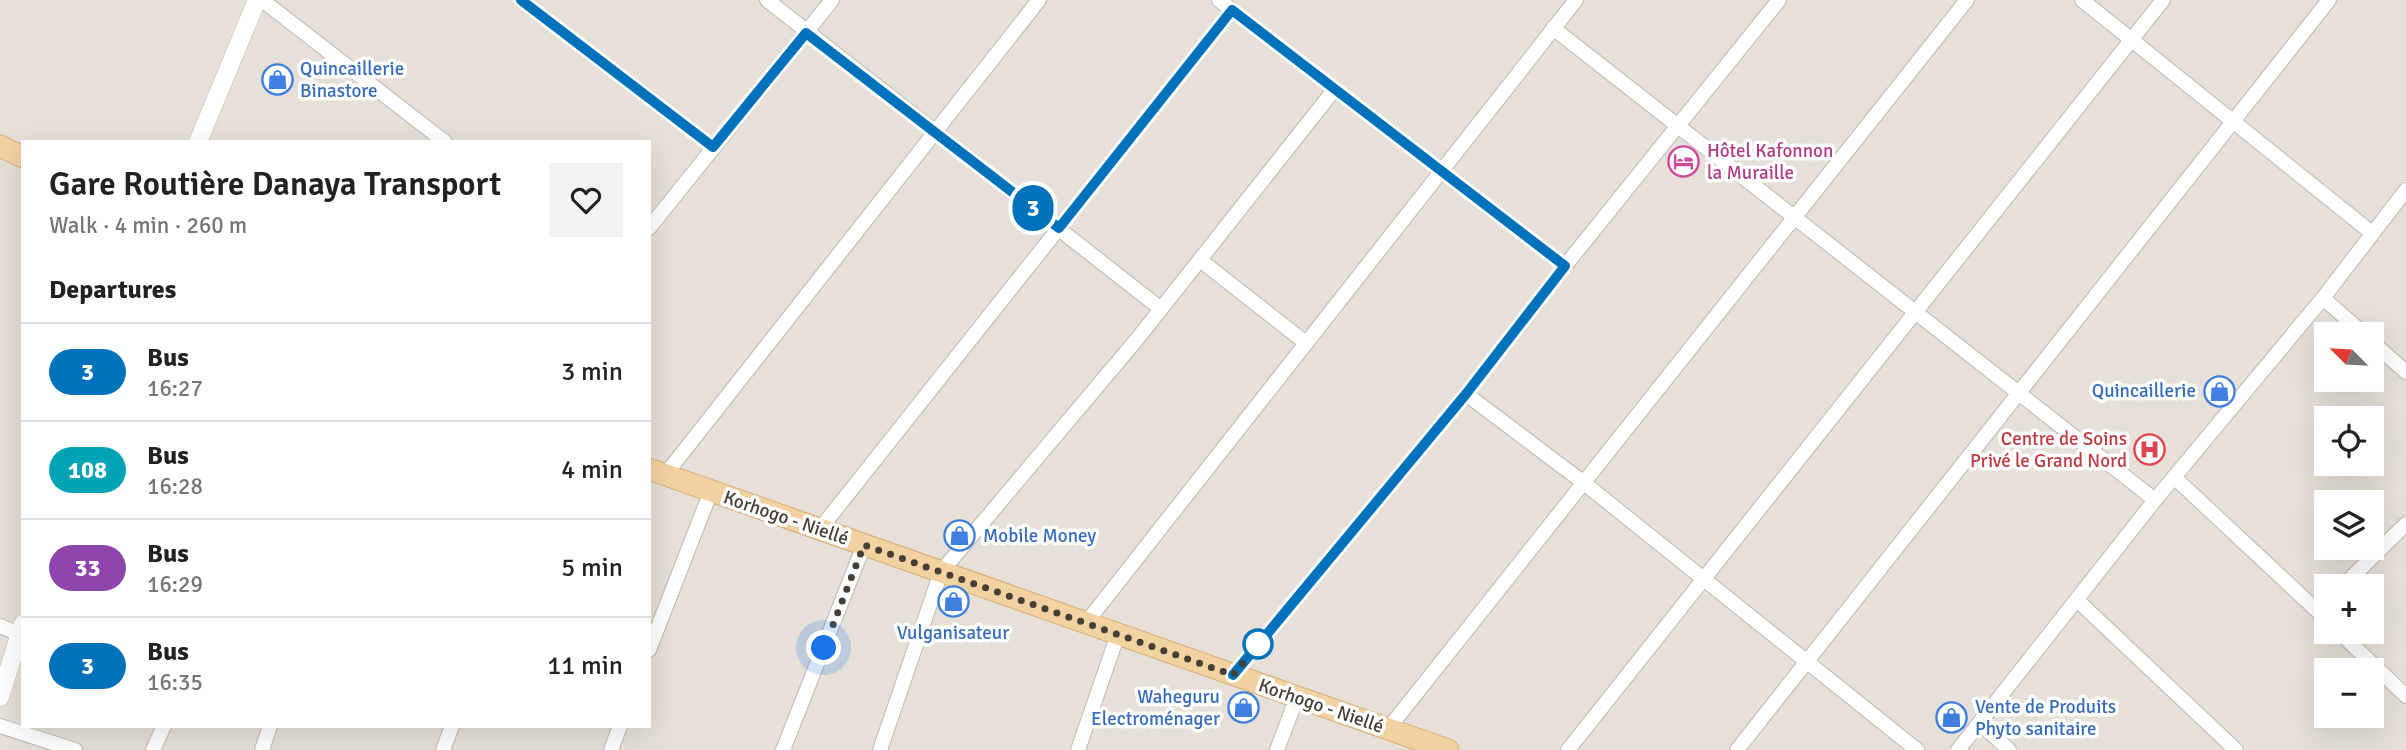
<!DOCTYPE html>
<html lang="en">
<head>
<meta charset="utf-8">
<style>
	body { margin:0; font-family:Signika,sans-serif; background:#f2f2f2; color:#222; height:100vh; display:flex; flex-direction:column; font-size:26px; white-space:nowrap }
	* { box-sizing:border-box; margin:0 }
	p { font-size:23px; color:#767676 }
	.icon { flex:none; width:38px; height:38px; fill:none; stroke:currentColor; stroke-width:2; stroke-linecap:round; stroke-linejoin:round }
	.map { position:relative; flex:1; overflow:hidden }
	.sheet { position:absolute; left:21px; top:140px; width:630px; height:588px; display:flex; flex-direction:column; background:#fff; border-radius:0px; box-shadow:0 7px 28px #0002 }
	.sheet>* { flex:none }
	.badge { padding:0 14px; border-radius:23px; font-size:24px; line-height:46px }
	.needle { width:46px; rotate:294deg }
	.tools { position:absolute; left:2314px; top:322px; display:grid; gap:14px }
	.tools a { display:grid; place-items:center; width:70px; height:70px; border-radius:0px; background:#fff; box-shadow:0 7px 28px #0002; font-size:35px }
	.you { position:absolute; width:35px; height:35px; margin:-18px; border:5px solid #fff; border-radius:50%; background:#1a73e8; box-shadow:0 0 0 10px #1a73e833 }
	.map>.badge { position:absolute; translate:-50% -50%; box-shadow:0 0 0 4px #fff }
	h2 { padding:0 28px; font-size:26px; line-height:63px }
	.round { display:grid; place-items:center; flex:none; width:74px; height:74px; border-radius:0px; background:#f2f2f2 }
	.summary { display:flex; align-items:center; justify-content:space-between; height:119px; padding:0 28px }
	h1 { font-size:33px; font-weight:600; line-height:52px }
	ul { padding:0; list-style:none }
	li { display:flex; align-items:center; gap:21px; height:98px; padding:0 28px; border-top:2px solid #e0e0e0 }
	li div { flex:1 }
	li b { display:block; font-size:26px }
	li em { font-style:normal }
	li .badge { min-width:77px; font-weight:700; text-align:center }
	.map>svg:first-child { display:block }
	.residential { fill:#e6e0d8; fill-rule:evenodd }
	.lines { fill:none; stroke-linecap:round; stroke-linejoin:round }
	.minor-casing { stroke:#c0b8b0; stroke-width:16 }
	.tertiary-casing { stroke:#c0b8b0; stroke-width:19 }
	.primary-casing { stroke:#d7ac73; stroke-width:23 }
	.minor { stroke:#fff; stroke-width:14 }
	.tertiary { stroke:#fff; stroke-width:18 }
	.primary { stroke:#f3d2a2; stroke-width:21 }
	.line-casing { stroke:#fff; stroke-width:16 }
	.line { stroke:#0072bc; stroke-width:10 }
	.walk { stroke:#463f38; stroke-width:7; stroke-dasharray:0 12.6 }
	.stop-dot { fill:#fff; stroke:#0072bc; stroke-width:3.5 }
	.labels { text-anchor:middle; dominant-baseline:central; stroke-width:7; stroke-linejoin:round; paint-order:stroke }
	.shop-label { font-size:19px; fill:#366cbe; stroke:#fff; text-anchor:start }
	.hotel-label { font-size:19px; fill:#b23c85; stroke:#fff; text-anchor:start }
	.health-label { font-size:19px; fill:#be3a42; stroke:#fff; text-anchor:end }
	.street-label { font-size:19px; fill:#463f38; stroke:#fff }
</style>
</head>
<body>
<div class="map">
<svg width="2406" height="750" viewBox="0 0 2406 750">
	<rect width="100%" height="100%" fill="#f3efe9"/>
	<path class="residential" d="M0 0H2406V750H0ZM23 142H649V726H23ZM2326 334H2371V380H2326ZM2326 418H2371V464H2326ZM2326 502H2371V548H2326ZM2326 586H2371V632H2326ZM2326 670H2371V716H2326Z"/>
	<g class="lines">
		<defs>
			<g id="minor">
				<path d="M262 0 445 142"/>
				<path d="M521 0 713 147"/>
				<path d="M767 0 1161 309"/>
				<path d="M1219 0 1565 266"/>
				<path d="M2082 0 2372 233"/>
				<path d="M1553 28 2155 500"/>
				<path d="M649 228 832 0"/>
				<path d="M1200 260 1306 343"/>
				<path d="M2323 298 2364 334"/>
				<path d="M2371 341 2406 372"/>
				<path d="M1466 394 1584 483 1917 750"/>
				<path d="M665 475 1039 0"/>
				<path d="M2174 477 2326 619"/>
				<path d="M820 529 1232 10"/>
				<path d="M2343 586 2406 524"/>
				<path d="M2077 600 2236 750"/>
				<path d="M1086 623 1576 0"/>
				<path d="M0 626 19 634"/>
				<path d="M2339 632 2406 696"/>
				<path d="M649 650 711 491"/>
				<path d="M1233 675 1466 394 1565 266 1779 0"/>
				<path d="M1980 723 2009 750"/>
				<path d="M0 726 75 750"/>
				<path d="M1388 729 1967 0"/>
				<path d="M153 750 164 726"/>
				<path d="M262 750 270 726"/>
				<path d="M443 750 452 726"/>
				<path d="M611 750 620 726"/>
				<path d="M783 750 864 545"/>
				<path d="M880 750 941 572 1138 338 1334 90"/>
				<path d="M1078 750 1118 634"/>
				<path d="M1277 750 1297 697"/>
				<path d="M1568 750 2163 0"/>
				<path d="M1737 750 2329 0"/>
				<path d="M1958 750 2155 500 2323 298 2406 190"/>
			</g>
			<g id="tertiary">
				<path d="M198 142 257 0"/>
				<path d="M0 697 23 624"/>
			</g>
			<g id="primary">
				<path d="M0 146 23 157"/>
				<path d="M649 469 1448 750"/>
			</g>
		</defs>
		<use href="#minor" class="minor-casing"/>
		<use href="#tertiary" class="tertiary-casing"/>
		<use href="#primary" class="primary-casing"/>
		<use href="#minor" class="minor"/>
		<use href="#tertiary" class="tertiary"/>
		<use href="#primary" class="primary"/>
	</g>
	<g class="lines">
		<defs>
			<path id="line" d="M521 0 713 147 806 33 1059 228 1232 10 1565 266 1466 394 1233 675"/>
		</defs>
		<use href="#line" class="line-casing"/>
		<use href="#line" class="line"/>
		<path class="walk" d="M824 648 864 545 1233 675 1266 635 1258 644"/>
	</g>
	<defs>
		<symbol id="shop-ring" viewBox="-11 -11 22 22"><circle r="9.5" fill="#fff" stroke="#3f7fe0" stroke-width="1.5"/><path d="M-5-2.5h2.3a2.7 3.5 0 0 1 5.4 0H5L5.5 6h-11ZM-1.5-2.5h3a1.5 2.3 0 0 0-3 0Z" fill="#3f7fe0"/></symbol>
		<symbol id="hotel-ring" viewBox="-11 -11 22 22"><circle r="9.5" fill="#fff" stroke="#d1479c" stroke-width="1.5"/><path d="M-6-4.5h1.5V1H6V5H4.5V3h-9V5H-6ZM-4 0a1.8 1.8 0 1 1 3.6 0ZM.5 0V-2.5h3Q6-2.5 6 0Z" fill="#d1479c"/></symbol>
		<symbol id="hospital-ring" viewBox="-11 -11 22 22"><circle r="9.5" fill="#fff" stroke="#e0444e" stroke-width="1.5"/><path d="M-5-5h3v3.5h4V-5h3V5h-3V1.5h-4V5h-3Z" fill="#e0444e"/></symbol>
	</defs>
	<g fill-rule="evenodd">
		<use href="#shop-ring" x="260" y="62" width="35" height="35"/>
		<use href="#hotel-ring" x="1666" y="144" width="35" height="35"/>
		<use href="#shop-ring" x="2202" y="374" width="35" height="35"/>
		<use href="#hospital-ring" x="2132" y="432" width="35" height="35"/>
		<use href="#shop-ring" x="942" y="518" width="35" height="35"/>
		<use href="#shop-ring" x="936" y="584" width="35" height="35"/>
		<use href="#shop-ring" x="1226" y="690" width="35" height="35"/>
		<use href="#shop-ring" x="1934" y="700" width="35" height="35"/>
	</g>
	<circle class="stop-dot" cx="1258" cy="644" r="14"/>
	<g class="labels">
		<g class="shop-label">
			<text x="300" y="69">Quincaillerie<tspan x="300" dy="22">Binastore</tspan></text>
			<text x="2196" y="391" text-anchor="end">Quincaillerie</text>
			<text x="983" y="536">Mobile Money</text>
			<text x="953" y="633" text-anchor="middle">Vulganisateur</text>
			<text x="1220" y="697" text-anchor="end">Waheguru<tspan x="1220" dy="22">Electroménager</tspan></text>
			<text x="1975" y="707">Vente de Produits<tspan x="1975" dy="22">Phyto sanitaire</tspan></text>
		</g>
		<g class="hotel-label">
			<text x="1707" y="151">Hôtel Kafonnon<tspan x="1707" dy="22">la Muraille</tspan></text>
		</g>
		<g class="health-label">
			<text x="2127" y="439">Centre de Soins<tspan x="2127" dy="22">Privé le Grand Nord</tspan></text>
		</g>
		<g class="street-label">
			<text transform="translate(786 518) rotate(19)">Korhogo - Niellé</text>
			<text transform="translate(1321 706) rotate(19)">Korhogo - Niellé</text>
		</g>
	</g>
</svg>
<div class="tools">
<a><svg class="needle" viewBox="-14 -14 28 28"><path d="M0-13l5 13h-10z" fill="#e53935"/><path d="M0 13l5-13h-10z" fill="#767676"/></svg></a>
<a><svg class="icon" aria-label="locate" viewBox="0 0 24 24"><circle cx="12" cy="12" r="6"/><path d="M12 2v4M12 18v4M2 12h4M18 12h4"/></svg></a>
<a><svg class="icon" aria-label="layers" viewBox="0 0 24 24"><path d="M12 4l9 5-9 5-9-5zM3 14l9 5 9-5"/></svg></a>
<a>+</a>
<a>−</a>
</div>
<div class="you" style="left:824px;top:648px"></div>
<b class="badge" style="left:1033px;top:208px;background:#0072bc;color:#fff">3</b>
<section class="sheet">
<div class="summary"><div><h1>Gare Routière Danaya Transport</h1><p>Walk · 4 min · 260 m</p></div><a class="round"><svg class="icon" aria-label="heart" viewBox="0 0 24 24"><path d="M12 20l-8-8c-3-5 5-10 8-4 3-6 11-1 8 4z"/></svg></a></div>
<h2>Departures</h2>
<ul>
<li><span class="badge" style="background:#0072bc;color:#fff">3</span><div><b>Bus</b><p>16:27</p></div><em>3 min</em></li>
<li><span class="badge" style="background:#00a3b4;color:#fff">108</span><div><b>Bus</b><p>16:28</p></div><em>4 min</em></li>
<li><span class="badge" style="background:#8e44ad;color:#fff">33</span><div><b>Bus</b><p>16:29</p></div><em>5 min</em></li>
<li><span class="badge" style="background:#0072bc;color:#fff">3</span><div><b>Bus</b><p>16:35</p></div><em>11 min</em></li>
</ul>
</section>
</div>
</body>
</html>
